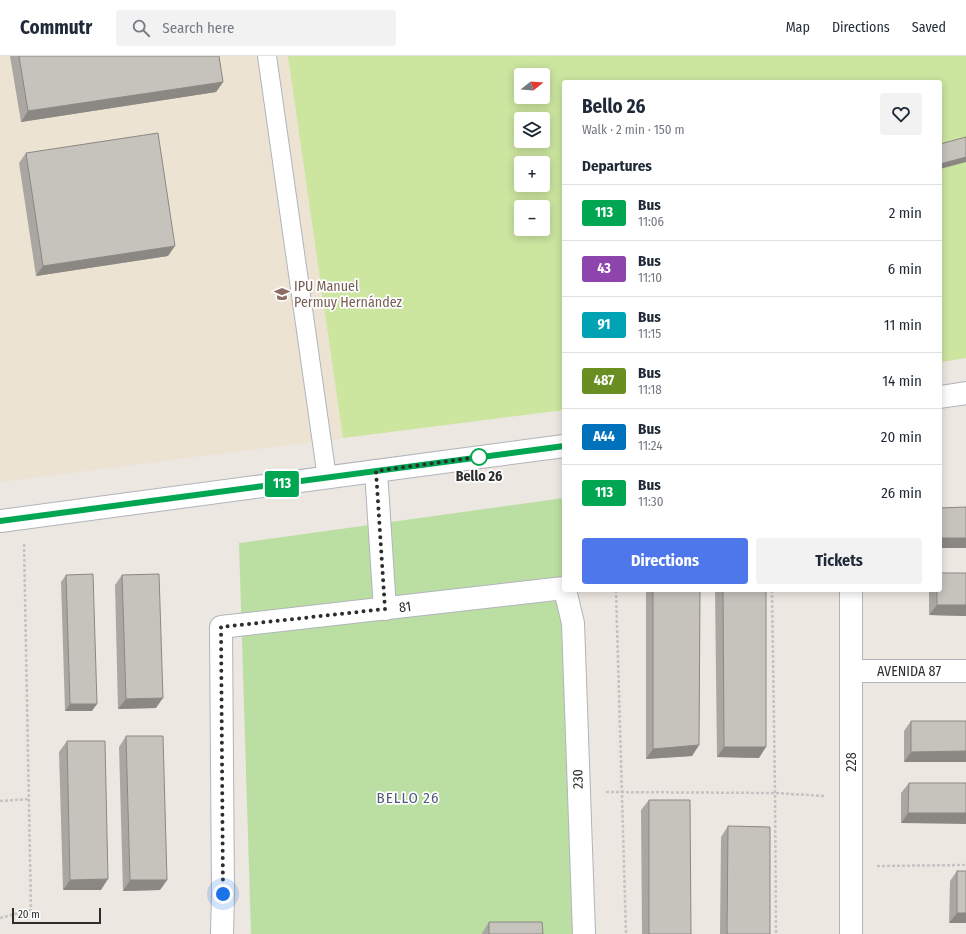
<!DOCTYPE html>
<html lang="en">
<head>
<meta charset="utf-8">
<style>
	body { margin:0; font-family:"Fira Sans Condensed",sans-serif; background:#f2f2f3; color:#1f2937; height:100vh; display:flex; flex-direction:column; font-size:15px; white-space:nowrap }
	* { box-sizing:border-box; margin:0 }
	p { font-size:13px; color:#747a83 }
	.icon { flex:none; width:22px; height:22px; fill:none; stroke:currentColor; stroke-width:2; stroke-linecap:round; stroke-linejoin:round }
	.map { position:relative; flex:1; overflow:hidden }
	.panel { position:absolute; left:562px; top:24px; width:380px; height:512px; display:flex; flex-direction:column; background:#fff; border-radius:4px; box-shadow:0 2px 10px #0003 }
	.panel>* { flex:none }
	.badge { padding:0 8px; border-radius:3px; font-size:14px; line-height:26px }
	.needle { width:26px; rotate:73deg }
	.buttons { position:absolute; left:514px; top:12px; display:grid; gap:8px }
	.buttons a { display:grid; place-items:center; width:36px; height:36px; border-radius:4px; background:#fff; box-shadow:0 2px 10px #0003; font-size:20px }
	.scale { position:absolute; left:12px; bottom:10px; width:89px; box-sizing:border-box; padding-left:4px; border:2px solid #2d2d2d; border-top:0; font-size:11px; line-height:14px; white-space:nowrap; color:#2d2d2d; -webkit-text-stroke:3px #fff; paint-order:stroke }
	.you { position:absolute; width:20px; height:20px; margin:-10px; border:3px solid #fff; border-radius:50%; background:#1a73e8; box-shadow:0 0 0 6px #1a73e833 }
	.map>.badge { position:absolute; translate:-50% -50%; box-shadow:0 0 0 2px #fff }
	h2 { padding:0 20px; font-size:15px; line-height:36px }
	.round { display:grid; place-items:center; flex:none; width:42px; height:42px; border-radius:4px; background:#f2f2f3 }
	.overview { display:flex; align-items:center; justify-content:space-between; height:68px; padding:0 20px }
	h1 { font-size:19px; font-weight:700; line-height:30px }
	.action { display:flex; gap:8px; margin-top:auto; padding:8px 20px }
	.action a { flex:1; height:46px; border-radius:4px; background:#4f77ec; color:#fff; font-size:16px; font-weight:700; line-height:46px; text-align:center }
	.action a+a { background:#f2f2f3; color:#1f2937 }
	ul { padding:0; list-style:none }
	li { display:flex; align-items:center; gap:12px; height:56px; padding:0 20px; border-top:1px solid #e0e1e3 }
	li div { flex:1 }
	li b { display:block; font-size:15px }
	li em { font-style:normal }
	li .badge { min-width:44px; font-weight:700; text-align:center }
	header { display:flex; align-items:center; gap:24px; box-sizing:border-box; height:56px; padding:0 20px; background:#fff; border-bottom:1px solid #e0e1e3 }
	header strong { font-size:19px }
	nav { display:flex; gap:22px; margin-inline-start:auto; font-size:14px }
	.search { width:280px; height:36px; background:#f2f2f3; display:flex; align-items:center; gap:10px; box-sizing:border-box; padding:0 14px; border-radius:4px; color:#747a83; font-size:15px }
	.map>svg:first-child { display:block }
	.education { fill:#ede3d2; fill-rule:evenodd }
	.green { fill:#bbdfa2 }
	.pitch { fill:#cce59f; fill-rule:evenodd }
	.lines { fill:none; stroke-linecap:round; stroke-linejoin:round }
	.lane-casing { stroke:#b1b4bc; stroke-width:20 }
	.street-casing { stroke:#b1b4bc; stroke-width:24 }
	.secondary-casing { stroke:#b1b4bc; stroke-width:24 }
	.path { stroke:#c4c4c4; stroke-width:2.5; stroke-dasharray:3 2; stroke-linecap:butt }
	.lane { stroke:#fff; stroke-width:18 }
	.street { stroke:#fff; stroke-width:22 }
	.secondary { stroke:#fff; stroke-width:22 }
	.wall { fill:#aaa7a2 }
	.shaded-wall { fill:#8b8884 }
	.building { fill:#c6c2bc; stroke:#8b8884 }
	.line-casing { stroke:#fff; stroke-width:9 }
	.line { stroke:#00a651; stroke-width:6 }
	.walk { stroke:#2d2d2d; stroke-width:4; stroke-dasharray:0 7.2 }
	.stop-dot { fill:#fff; stroke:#00a651; stroke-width:2 }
	.labels { text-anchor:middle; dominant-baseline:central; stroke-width:3.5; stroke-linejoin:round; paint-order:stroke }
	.education-label { font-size:14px; fill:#785e54; stroke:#fff; text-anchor:start }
	.stop-label { font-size:14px; font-weight:bold; fill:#2d2d2d; stroke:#fff }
	.street-label { font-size:14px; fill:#2d2d2d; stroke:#fff }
	.neighbourhood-label { font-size:15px; letter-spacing:1px; fill:#505b7b; stroke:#fff }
</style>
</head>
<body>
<header>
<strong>Commutr</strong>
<div class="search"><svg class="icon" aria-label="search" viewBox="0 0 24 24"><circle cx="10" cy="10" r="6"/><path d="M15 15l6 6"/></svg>Search here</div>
<nav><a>Map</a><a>Directions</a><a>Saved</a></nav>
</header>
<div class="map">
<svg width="966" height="878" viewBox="0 0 966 878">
	<rect width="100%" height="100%" fill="#ede7e1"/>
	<path class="education" d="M0 0H966V302L940 306V26H564V354L0 426ZM521 19H543V41H521ZM521 63H543V85H521ZM521 107H543V129H521ZM521 151H543V173H521Z"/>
	<path class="green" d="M564 442V534L576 878H251L239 487Z"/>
	<path class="pitch" d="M288 0H966V302L940 306V26H564V354L343 382ZM521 19H543V41H521ZM521 63H543V85H521ZM521 107H543V129H521ZM521 151H543V173H521Z"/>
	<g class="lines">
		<defs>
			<path id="lane" d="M267 0 327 422"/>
			<g id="street">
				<path d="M376 415 385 553"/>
				<path d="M565 534 573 567 584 878"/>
				<path d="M852 615H966"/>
				<path d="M222 878 223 838 221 571 564 532"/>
				<path d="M851 878V534"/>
			</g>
			<g id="secondary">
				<path d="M940 341 966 337"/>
				<path d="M0 465 564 390"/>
			</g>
		</defs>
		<use href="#lane" class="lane-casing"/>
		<use href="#street" class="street-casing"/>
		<use href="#secondary" class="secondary-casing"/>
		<g class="path">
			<path d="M616 534 626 878"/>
			<path d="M772 534 775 737 776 878"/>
			<path d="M606 736 775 737 825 740"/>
			<path d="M0 745 30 743"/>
			<path d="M877 810 966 809"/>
			<path d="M0 862 31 854 24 488"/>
		</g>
		<use href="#lane" class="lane"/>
		<use href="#street" class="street"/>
		<use href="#secondary" class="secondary"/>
	</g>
	<g class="wall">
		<path d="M10 0H219L223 26 216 36 21 66Z"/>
		<path d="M26 97 168 200 36 220 19 107Z"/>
		<path d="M966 517V560L929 559V534H940Z"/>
		<path d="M66 519 92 655H65L61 526Z"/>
		<path d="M122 519 156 652 118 653 115 529Z"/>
		<path d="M646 534H700L699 689 692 700 646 703Z"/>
		<path d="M715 534H766L759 702 717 701Z"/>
		<path d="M911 665H966V706H904V675Z"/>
		<path d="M126 680 167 824 160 834 123 835 119 691Z"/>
		<path d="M67 685 101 834H63L59 696Z"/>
		<path d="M909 727H966L901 767V737Z"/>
		<path d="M649 744 691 878H642L641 754Z"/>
		<path d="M728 770 770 878H720L721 781Z"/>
		<path d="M957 815H966V867H949L950 825Z"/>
		<path d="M489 866 543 878H482V877Z"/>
	</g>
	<g class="shaded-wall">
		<path d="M223 26 216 36 21 66 28 55Z"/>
		<path d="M966 101V106L940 113V108Z"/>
		<path d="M175 190 168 200 36 220 43 210Z"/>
		<rect x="940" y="482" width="26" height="10"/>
		<path d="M937 549H966V560L929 559Z"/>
		<path d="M163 642 156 652 118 653 126 643Z"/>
		<path d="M70 648H97L92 655H65Z"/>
		<path d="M699 689 692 700 646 703 653 693Z"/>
		<path d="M724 691H766L759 702 717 701Z"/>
		<path d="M966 695V706H904L911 696Z"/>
		<path d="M908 757H966V768L901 767Z"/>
		<path d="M108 823 101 834H63L70 824Z"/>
		<path d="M130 824H167L160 834 123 835Z"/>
		<path d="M957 857H966V867H949Z"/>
	</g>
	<g class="building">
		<path d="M19 0H219L223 26 28 55Z"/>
		<path d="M158 77 175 190 43 210 26 97Z"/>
		<path d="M966 81V101L940 108V88Z"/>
		<path d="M966 451V482H940V452Z"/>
		<path d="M940 517H966V549H937V534H940Z"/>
		<path d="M93 518 97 648H70L66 519Z"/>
		<path d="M159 518 163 642 126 643 122 519Z"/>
		<path d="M653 534H700L699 689 653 693Z"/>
		<path d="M723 534H766V691H724Z"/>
		<path d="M911 665H966V695L911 696Z"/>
		<path d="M126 680H163L167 824H130Z"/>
		<path d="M67 685H105L108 823 70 824Z"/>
		<path d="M909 727H966V757H908Z"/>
		<path d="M649 744H690L691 878H649Z"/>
		<path d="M728 770 770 771V878H727Z"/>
		<rect x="957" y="815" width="9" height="42"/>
		<path d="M489 866H542L543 878H489Z"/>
	</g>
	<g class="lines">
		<defs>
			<path id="line" d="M0 465 564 390"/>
		</defs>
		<use href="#line" class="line-casing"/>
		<use href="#line" class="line"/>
		<path class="walk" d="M223 838 221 571 385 553 376 415 479 401"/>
	</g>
	<defs>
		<symbol id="school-bare" viewBox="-9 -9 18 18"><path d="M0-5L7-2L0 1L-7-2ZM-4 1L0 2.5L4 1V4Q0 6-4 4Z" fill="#8d6e63" stroke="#fff" stroke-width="2.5" paint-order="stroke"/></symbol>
	</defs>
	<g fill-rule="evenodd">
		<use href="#school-bare" x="271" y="227" width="22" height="22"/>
	</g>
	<circle class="stop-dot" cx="479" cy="401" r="8"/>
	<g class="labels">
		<g class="education-label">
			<text x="294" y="230">IPU Manuel<tspan x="294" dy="16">Permuy Hernández</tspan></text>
		</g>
		<g class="stop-label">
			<text x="479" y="420">Bello 26</text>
		</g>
		<g class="street-label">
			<text transform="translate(405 551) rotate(-7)">81</text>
			<text x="909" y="615">AVENIDA 87</text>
			<text transform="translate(851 706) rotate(-90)">228</text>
			<text transform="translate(578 723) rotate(-92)">230</text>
		</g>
		<g class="neighbourhood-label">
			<text x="408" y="742">BELLO 26</text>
		</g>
	</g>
</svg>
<div class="buttons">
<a><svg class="needle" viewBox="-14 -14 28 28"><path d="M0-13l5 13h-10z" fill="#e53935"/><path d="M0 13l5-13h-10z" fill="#747a83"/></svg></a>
<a><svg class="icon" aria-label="layers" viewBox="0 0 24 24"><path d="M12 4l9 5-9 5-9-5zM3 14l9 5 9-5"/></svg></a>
<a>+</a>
<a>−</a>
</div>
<div class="scale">20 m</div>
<div class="you" style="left:223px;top:838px"></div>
<b class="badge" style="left:282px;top:428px;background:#00a651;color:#fff">113</b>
<section class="panel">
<div class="overview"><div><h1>Bello 26</h1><p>Walk · 2 min · 150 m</p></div><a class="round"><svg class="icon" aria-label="heart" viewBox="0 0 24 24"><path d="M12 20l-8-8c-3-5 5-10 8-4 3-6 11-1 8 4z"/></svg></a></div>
<h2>Departures</h2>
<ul>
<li><span class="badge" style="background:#00a651;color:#fff">113</span><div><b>Bus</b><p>11:06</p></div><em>2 min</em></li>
<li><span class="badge" style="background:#8e44ad;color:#fff">43</span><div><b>Bus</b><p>11:10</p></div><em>6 min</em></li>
<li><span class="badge" style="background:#00a3b4;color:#fff">91</span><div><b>Bus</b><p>11:15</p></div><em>11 min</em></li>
<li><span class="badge" style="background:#6b8e23;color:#fff">487</span><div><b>Bus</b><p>11:18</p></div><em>14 min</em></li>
<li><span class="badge" style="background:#0072bc;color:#fff">A44</span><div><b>Bus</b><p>11:24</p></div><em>20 min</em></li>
<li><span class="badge" style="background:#00a651;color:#fff">113</span><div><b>Bus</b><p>11:30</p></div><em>26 min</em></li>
</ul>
<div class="action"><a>Directions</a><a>Tickets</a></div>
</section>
</div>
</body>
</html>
